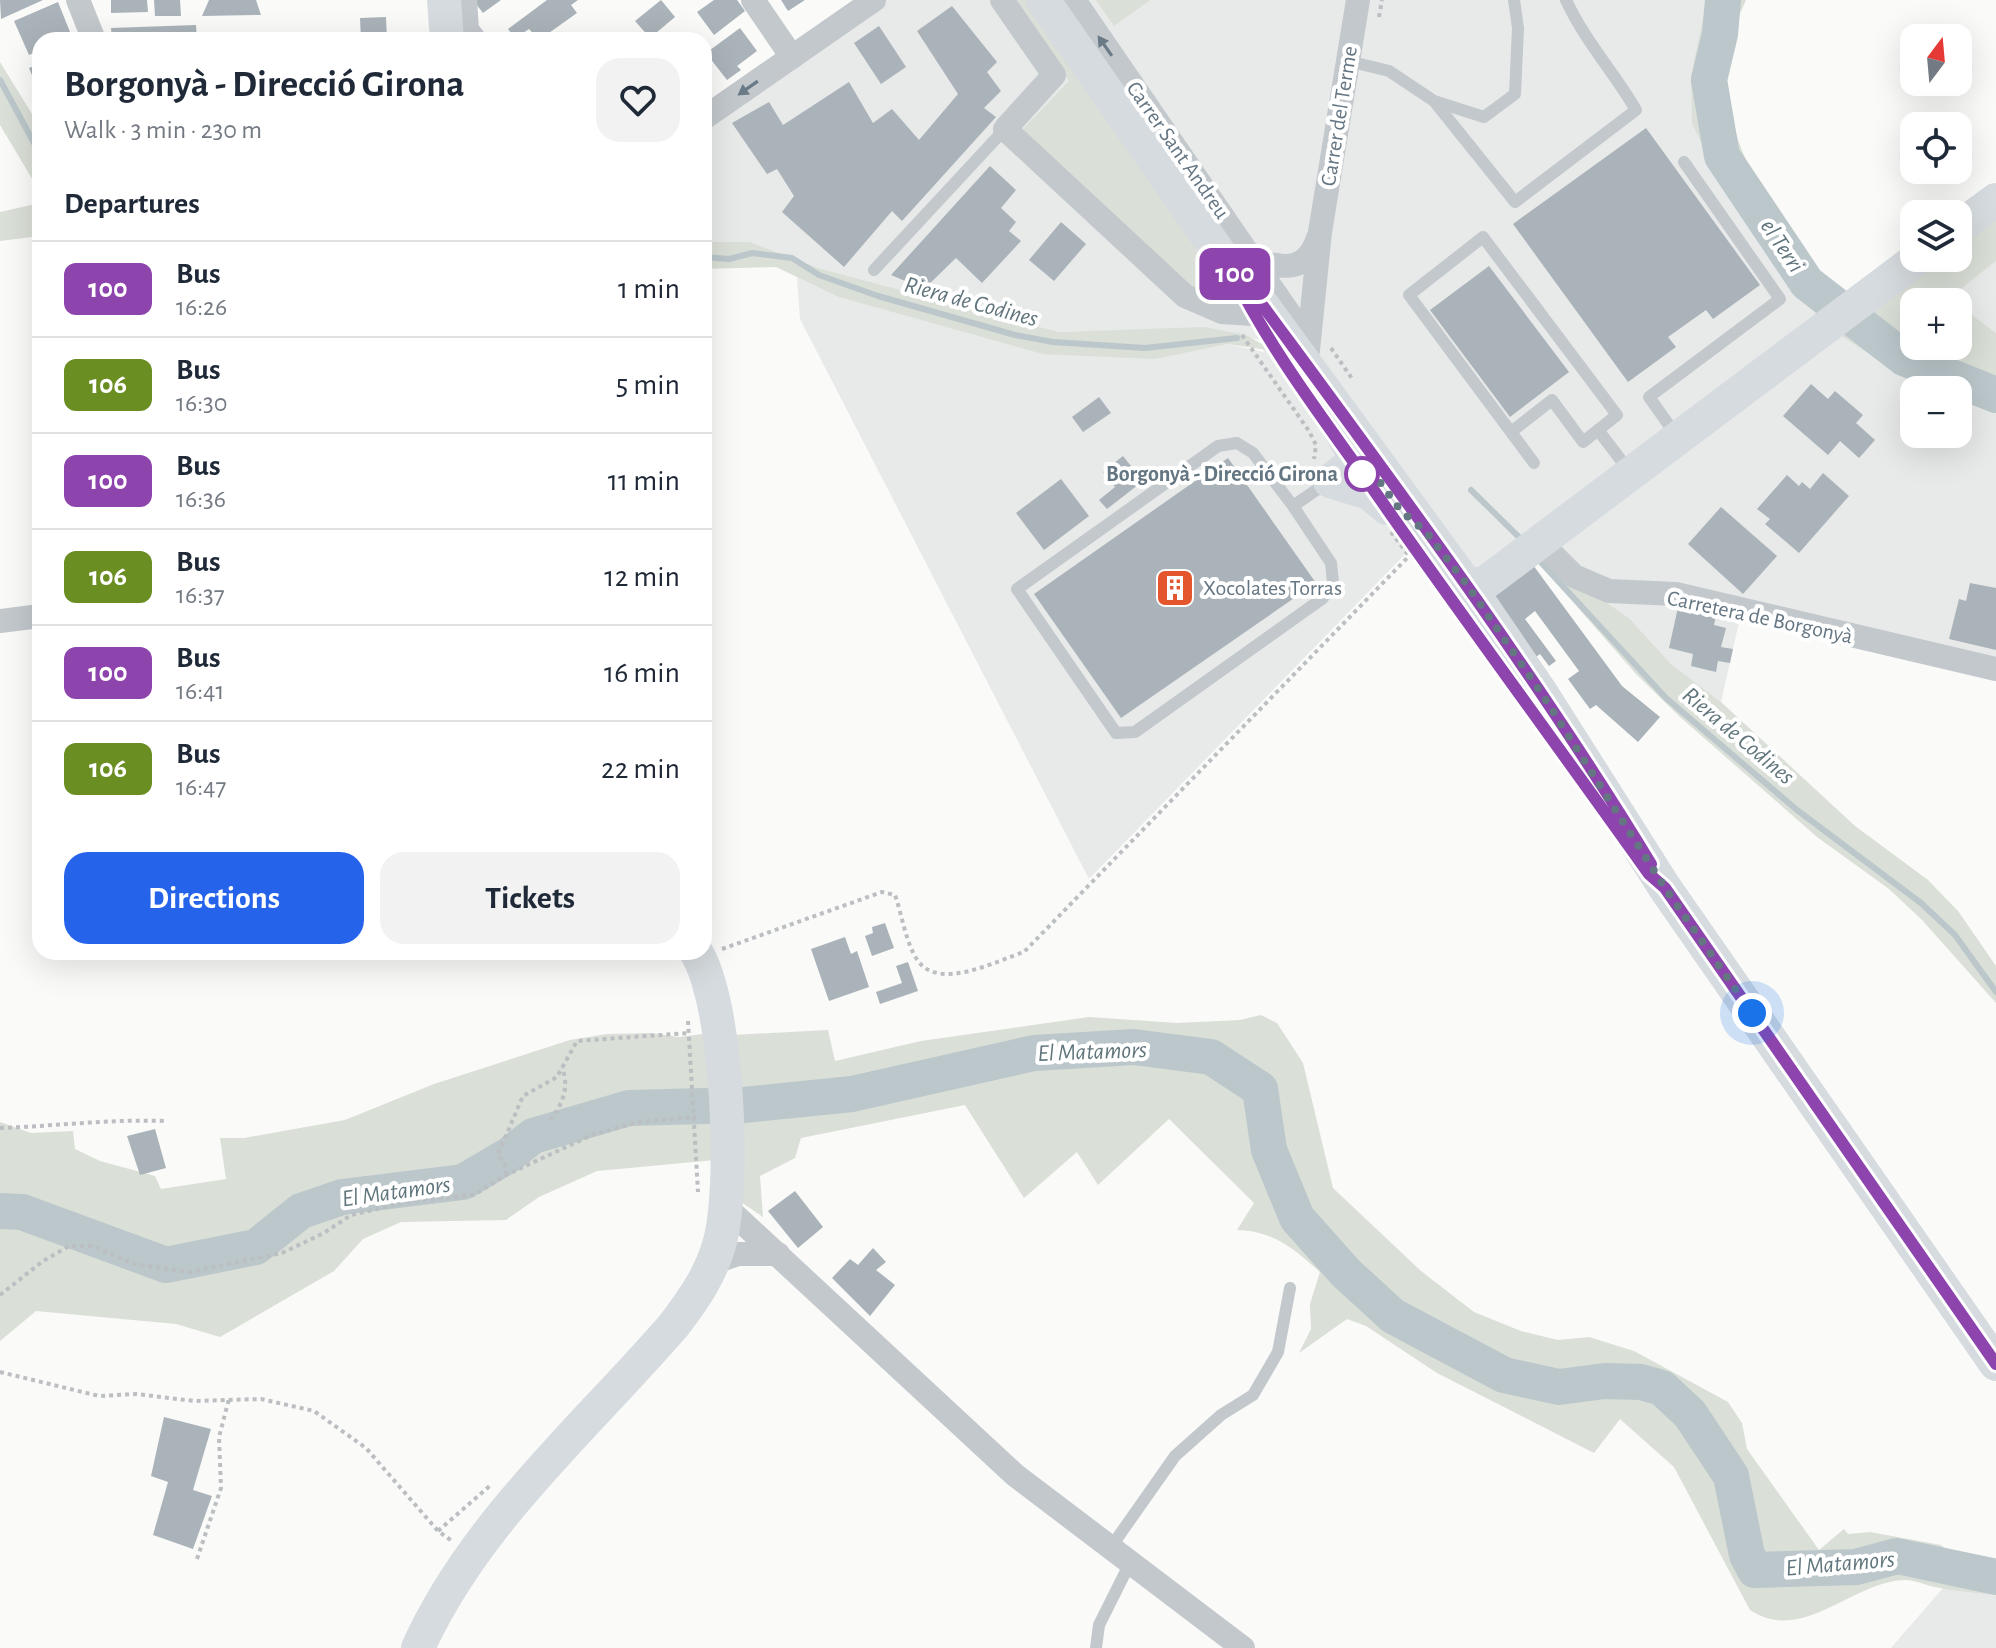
<!DOCTYPE html>
<html lang="en">
<head>
<meta charset="utf-8">
<style>
	body { margin:0; font-family:"Alegreya Sans",sans-serif; background:#f2f2f3; color:#1f2937; height:100vh; display:flex; flex-direction:column; font-size:30px; white-space:nowrap }
	* { box-sizing:border-box; margin:0 }
	p { font-size:26px; color:#747a83 }
	.icon { flex:none; width:44px; height:44px; fill:none; stroke:currentColor; stroke-width:2; stroke-linecap:round; stroke-linejoin:round }
	.map { position:relative; flex:1; overflow:hidden }
	.side { position:absolute; left:32px; top:32px; width:680px; height:928px; display:flex; flex-direction:column; background:#fff; border-radius:24px; box-shadow:0 8px 32px #0002 }
	.side>* { flex:none }
	.badge { padding:0 16px; border-radius:12px; font-size:28px; line-height:52px }
	.needle { width:52px; rotate:16deg }
	.buttons { position:absolute; left:1900px; top:24px; display:grid; gap:16px }
	.buttons a { display:grid; place-items:center; width:72px; height:72px; border-radius:16px; background:#fff; box-shadow:0 8px 32px #0002; font-size:40px }
	.you { position:absolute; width:40px; height:40px; margin:-20px; border:6px solid #fff; border-radius:50%; background:#1a73e8; box-shadow:0 0 0 12px #1a73e833 }
	.map>.badge { position:absolute; translate:-50% -50%; box-shadow:0 0 0 4px #fff }
	h2 { padding:0 32px; font-size:30px; line-height:72px }
	.round { display:grid; place-items:center; flex:none; width:84px; height:84px; border-radius:24px; background:#f2f2f3 }
	.head { display:flex; align-items:center; justify-content:space-between; height:136px; padding:0 32px }
	h1 { font-size:38px; font-weight:700; line-height:60px }
	.button { display:flex; gap:16px; margin-top:auto; padding:16px 32px }
	.button a { flex:1; height:92px; border-radius:24px; background:#2563eb; color:#fff; font-size:32px; font-weight:700; line-height:92px; text-align:center }
	.button a+a { background:#f2f2f3; color:#1f2937 }
	ul { padding:0; list-style:none }
	li { display:flex; align-items:center; gap:24px; height:96px; padding:0 32px; border-top:2px solid #e0e1e3 }
	li div { flex:1 }
	li b { display:block; font-size:30px }
	li em { font-style:normal }
	li .badge { min-width:88px; font-weight:700; text-align:center }
	.map>svg:first-child { display:block }
	.built { fill:#e8e9e9; fill-rule:evenodd }
	.green { fill:#dadfd7; fill-rule:evenodd }
	.water { fill:#bbc7cb }
	.lines { fill:none; stroke-linecap:round; stroke-linejoin:round }
	.stream { stroke:#bbc7cb; stroke-width:6 }
	.river { stroke:#bbc7cb; stroke-width:36 }
	.building { fill:#aab3b9 }
	.path { stroke:#bbbfc2; stroke-width:4; stroke-dasharray:4 4; stroke-linecap:butt }
	.lane { stroke:#c3c8cc; stroke-width:12 }
	.street { stroke:#c3c8cc; stroke-width:24 }
	.secondary { stroke:#d6dbdf; stroke-width:34 }
	.oneway { fill:#6a7a87 }
	.line-casing { stroke:#fff; stroke-width:18 }
	.line { stroke:#8e44ad; stroke-width:12 }
	.walk { stroke:#657683; stroke-width:8; stroke-dasharray:0 14.4 }
	.stop-dot { fill:#fff; stroke:#8e44ad; stroke-width:4 }
	.labels { text-anchor:middle; dominant-baseline:central; stroke-width:8; stroke-linejoin:round; paint-order:stroke }
	.street-label { font-size:22px; fill:#657683; stroke:#fff }
	.stop-label { font-size:22px; font-weight:bold; fill:#657683; stroke:#fff; text-anchor:end }
	.poi-label { font-size:22px; fill:#657683; stroke:#fff; text-anchor:start }
	.water-label { font-size:24px; font-style:italic; fill:#60757c; stroke:#fff }
</style>
</head>
<body>
<div class="map">
<svg width="1996" height="1648" viewBox="0 0 1996 1648">
	<rect width="100%" height="100%" fill="#fafaf8"/>
	<g class="built">
		<path d="M874 0H1707L1692 123 1736 209 1822 322 1841 336 1902 375 1996 401V673L1740 618 1721 702 1671 664 1630 619 1566 574 1535 542 1458 600 1418 541 1089 879 800 319 797 277 840 297 1042 354 1227 344 1264 352 1260 340 1204 328 1059 332 818 268 750 242H704V118ZM1914 390H1958V434H1914Z"/>
		<path d="M1996 261V333L1971 314 1958 291Z"/>
		<path d="M1943 1588 1996 1595V1648H1891Z"/>
	</g>
	<g class="green">
		<path d="M1012 0H1026L1234 299 1222 301 1200 293 1166 268 1022 130 1069 81Z"/>
		<path d="M1096 0H1150L1114 26Z"/>
		<path d="M1707 0H1746C1740 14 1731 31 1729 46 1714 153 1785 222 1841 303L1819 318 1736 209 1692 124 1691 76Z"/>
		<path d="M0 62 40 127V192L0 125Z"/>
		<path d="M40 203V236L0 241V212Z"/>
		<path d="M1996 216V261L1958 291 1971 314 1996 333V401L1902 375 1841 336 1942 258H1958V245ZM1914 302H1958V346H1914Z"/>
		<path d="M704 242H750L818 268 1059 332 1204 327 1246 335 1274 351 1227 344 1155 359 1042 354 839 297 776 267 704 269Z"/>
		<path d="M1546 553 1566 574 1630 619 1671 664 1721 702 1855 826 1928 880 1958 911 1996 966V1003L1922 920 1889 889 1817 837 1679 716 1636 674 1537 561Z"/>
		<path d="M1261 1015 1277 1023 1303 1063 1333 1188 1421 1271 1474 1312 1521 1331 1558 1340 1589 1337 1634 1351 1728 1402 1742 1423 1747 1449 1819 1550 1844 1529 1848 1534 1870 1532 1941 1545 1958 1558 1980 1562 1996 1559V1595C1976 1593 1955 1591 1935 1587 1925 1585 1915 1580 1905 1580 1852 1581 1803 1645 1750 1610L1674 1467 1620 1419 1594 1453 1437 1373 1366 1326 1347 1319 1299 1353 1311 1329 1310 1304 1320 1272C1294 1249 1274 1231 1237 1230L1254 1203 1169 1119 1098 1185 1077 1152 1024 1198 965 1105 801 1138 795 1158 760 1176 763 1217 741 1202 733 1035 828 1030 835 1061 921 1041 1089 1017 1177 1023 1240 1020Z"/>
		<path d="M651 1033 679 1037 711 1033 715 1160 597 1171 539 1197 506 1220 401 1222 363 1239 334 1271 220 1337 176 1324 36 1311 0 1341V1122L31 1133 73 1131 75 1149 100 1161 155 1176 161 1189 226 1179 220 1138H244L345 1120 434 1084 570 1040 607 1034Z"/>
	</g>
	<path class="water" d="M528 1120 541 1124 545 1132V1145L526 1146 509 1155Z"/>
	<g class="lines">
		<g class="stream">
			<path d="M0 80 40 154"/>
			<path d="M704 257 729 259 752 253 792 258 819 275 878 296 1015 335 1053 342 1145 348 1237 338"/>
			<path d="M1471 490 1524 542"/>
			<path d="M1536 557 1666 698 1797 810 1921 903 1955 935 1996 992"/>
		</g>
		<g class="river">
			<path d="M1723 0 1720 34 1709 80 1722 156 1807 283 1904 358 1996 395"/>
			<path d="M0 1211 22 1212 166 1265 256 1247 301 1211 342 1197 463 1182 509 1155 533 1136 629 1108 744 1105 852 1094 1034 1053 1134 1047 1211 1057 1260 1089 1269 1150 1297 1218 1346 1273 1393 1316 1504 1375 1559 1387 1605 1381 1641 1382 1662 1388 1690 1414 1731 1476 1747 1555 1755 1570 1856 1567 1897 1556 1996 1577"/>
		</g>
	</g>
	<g class="building">
		<path d="M0 0H43L1 19Z"/>
		<path d="M111 0H147L148 12 111 13Z"/>
		<path d="M154 0H180L181 16H155Z"/>
		<path d="M209 0H256L261 15 202 16Z"/>
		<path d="M473 0H501L483 13Z"/>
		<path d="M547 0H578L571 5 577 13 539 40 529 29 515 38 508 29Z"/>
		<path d="M661 0 675 17 650 38 635 21Z"/>
		<path d="M714 0H737L745 11 714 35 697 12Z"/>
		<path d="M781 0H805L788 11Z"/>
		<path d="M58 2 72 37 40 40V50L29 55 14 21Z"/>
		<path d="M952 6 997 62 987 72 1001 91 984 108 996 117 902 221 892 211 844 267 782 212 794 196 777 169 767 174 732 123 769 102 783 125 849 82 873 123 892 109 919 140 958 94 917 31Z"/>
		<path d="M386 17 387 40H361L360 18Z"/>
		<path d="M196 25 197 40H112L111 28Z"/>
		<path d="M879 26 906 67 881 84 854 43Z"/>
		<path d="M740 28 757 51 737 66 741 70 727 80 706 53Z"/>
		<path d="M40 64V95L29 68Z"/>
		<path d="M1646 128 1760 285 1713 319 1706 310 1668 337 1676 347 1628 382 1513 224Z"/>
		<path d="M990 166 1016 190 1001 208 1016 222 1009 231 1021 241 982 283 956 258 924 289 891 275Z"/>
		<path d="M1061 222 1086 244 1054 281 1029 260Z"/>
		<path d="M1489 266 1569 372 1510 417 1430 310Z"/>
		<path d="M1811 384 1828 399 1835 391 1863 415 1856 423 1875 440 1859 458 1840 441 1828 455 1783 416Z"/>
		<path d="M1099 397 1111 413 1083 432 1072 417Z"/>
		<path d="M1123 456 1143 481 1107 509 1099 500 1115 487 1103 472Z"/>
		<path d="M1228 458 1316 583 1121 718 1034 594Z"/>
		<path d="M1823 473 1849 496 1799 553 1765 524 1770 519 1757 509 1787 475 1799 486 1802 482 1810 489Z"/>
		<path d="M1061 479 1089 516 1044 550 1016 513Z"/>
		<path d="M1721 507 1777 556 1743 594 1688 544Z"/>
		<path d="M1533 565 1622 686 1660 717 1638 742 1596 705 1590 709 1568 679 1579 671 1535 611 1525 619 1556 661 1549 666 1540 654 1533 659 1488 598Z"/>
		<path d="M1970 583 1996 588V650L1949 639 1959 599 1966 601Z"/>
		<path d="M1679 603 1717 612 1714 625 1726 628 1721 647 1733 649 1730 663 1718 661 1716 672 1691 666 1693 654 1669 648Z"/>
		<path d="M885 923 894 948 872 956 865 936 873 933 872 927Z"/>
		<path d="M845 937 851 954 857 951 869 987 829 1001 811 949Z"/>
		<path d="M908 962 918 991 880 1004 876 992 902 983 896 966Z"/>
		<path d="M155 1129 166 1168 140 1175 127 1136Z"/>
		<path d="M795 1191 823 1227 798 1248 768 1211Z"/>
		<path d="M873 1248 886 1262 876 1270 895 1285 870 1316 832 1278 850 1259 858 1265Z"/>
		<path d="M164 1417 211 1429 193 1490 212 1496 193 1549 153 1535 168 1482 151 1476Z"/>
	</g>
	<g class="lines">
		<g class="path">
			<path d="M1379 17 1382 0"/>
			<path d="M1242 335 1309 431 1316 445 1314 459"/>
			<path d="M1331 348 1353 380"/>
			<path d="M1391 532 1409 556"/>
			<path d="M722 949 882 892 895 895C902 915 906 944 918 961 940 991 996 961 1024 952L1411 554"/>
			<path d="M688 1021 698 1192"/>
			<path d="M550 1120C562 1106 570 1086 562 1068"/>
			<path d="M0 1128C56 1126 110 1119 166 1121"/>
			<path d="M506 1175 505 1165 498 1154 523 1096 557 1077 577 1041 689 1033"/>
			<path d="M0 1295 43 1261 69 1246H92L134 1264 189 1272 282 1253 324 1233 351 1215 408 1202 474 1195 506 1175 592 1135 638 1122 696 1117"/>
			<path d="M0 1372 99 1396 136 1394 194 1401 261 1399 314 1411 366 1448 438 1531 452 1541"/>
			<path d="M438 1531 492 1484"/>
			<path d="M197 1559 221 1488 219 1437 229 1399"/>
		</g>
		<g class="lane">
			<path d="M1348 61 1389 71 1434 101 1484 117 1515 94 1518 28 1514 0"/>
			<path d="M1434 101 1515 202 1636 110C1613 71 1585 41 1566 0"/>
			<path d="M874 270 1005 129"/>
			<path d="M1598 430 1630 472"/>
			<path d="M1511 432 1552 400 1583 442 1617 415 1483 237 1409 295 1534 463"/>
			<path d="M1676 435 1649 397 1780 299 1684 162"/>
			<path d="M1293 506 1253 453 1237 443 1218 446 1017 589 1116 733 1135 732 1323 598 1333 583 1331 563 1293 506 1328 482"/>
			<path d="M1111 1547 1175 1456 1221 1415 1253 1395 1278 1352 1290 1288"/>
			<path d="M1096 1648 1099 1625 1130 1563"/>
		</g>
		<g class="street">
			<path d="M78 0 94 40"/>
			<path d="M465 0 467 30 475 40"/>
			<path d="M753 0 792 57"/>
			<path d="M1002 0 1054 75 1005 129 1185 296 1222 312 1252 314"/>
			<path d="M1074 0 1308 341"/>
			<path d="M704 118 874 0"/>
			<path d="M1254 260C1284 269 1307 272 1318 238"/>
			<path d="M1308 350 1320 232 1358 0"/>
			<path d="M1539 541 1574 576 1609 591 1676 594 1996 669"/>
			<path d="M0 621 40 616"/>
			<path d="M727 1208 1015 1475 1243 1648"/>
			<path d="M712 1263 738 1254H778"/>
		</g>
		<g class="secondary">
			<path d="M444 0 447 40"/>
			<path d="M1043 0 1231 270 1263 306 1480 603 1542 694 1665 888 1996 1364"/>
			<path d="M1958 228 1996 200"/>
			<path d="M1330 481 1349 466 1353 453 1337 424"/>
			<path d="M1330 481 1369 493 1387 508"/>
			<path d="M1470 590 1477 584 1485 583 1918 258"/>
			<path d="M418 1648C474 1523 586 1427 674 1325 693 1300 710 1276 719 1245 736 1188 728 1002 696 952"/>
		</g>
	</g>
	<defs><path id="oneway-solid" d="M-6-.8H1V-3.2L6.5 0L1 3.2V.8H-6Z" transform="scale(2)"/></defs>
	<g class="oneway">
		<use href="#oneway-solid" transform="translate(1105 46) rotate(-125)"/>
		<use href="#oneway-solid" transform="translate(748 88) rotate(145)"/>
	</g>
	<g class="lines">
		<defs>
			<path id="line" d="M1651 864C1533 670 1397 488 1263 306L1231 270C1273 356 1333 431 1387 509 1473 631 1562 752 1649 874L1665 888 1996 1364"/>
		</defs>
		<use href="#line" class="line-casing"/>
		<use href="#line" class="line"/>
		<path class="walk" d="M1362 474 1366 468 1371 470 1401 511 1426 532 1465 582 1542 694 1665 888 1752 1013"/>
	</g>
	<defs>
		<symbol id="building-square" viewBox="-11 -11 22 22"><rect x="-9" y="-9" width="18" height="18" rx="4" fill="#e4572e" stroke="#fff"/><path d="M-4-6H4V6H1V3H-1V6H-4ZM-2.5-4.3h1.7v1.8h-1.7ZM.8-4.3h1.7v1.8H.8ZM-2.5-1h1.7V.8h-1.7ZM.8-1h1.7V.8H.8Z" fill="#fff"/></symbol>
	</defs>
	<g fill-rule="evenodd">
		<use href="#building-square" x="1153" y="566" width="44" height="44"/>
	</g>
	<circle class="stop-dot" cx="1362" cy="474" r="16"/>
	<g class="labels">
		<g class="street-label">
			<text transform="translate(1339 116) rotate(-81)">Carrer del Terme</text>
			<text transform="translate(1178 150) rotate(55)">Carrer Sant Andreu</text>
			<text transform="translate(1760 617) rotate(12)">Carretera de Borgonyà</text>
		</g>
		<g class="stop-label">
			<text x="1338" y="474">Borgonyà - Direcció Girona</text>
		</g>
		<g class="poi-label">
			<text x="1203" y="588">Xocolates Torras</text>
		</g>
		<g class="water-label">
			<text transform="translate(1782 246) rotate(56)">el Terri</text>
			<text transform="translate(971 302) rotate(15)">Riera de Codines</text>
			<text transform="translate(1738 736) rotate(40)">Riera de Codines</text>
			<text transform="translate(1092 1052) rotate(-2)">El Matamors</text>
			<text transform="translate(396 1192) rotate(-8)">El Matamors</text>
			<text transform="translate(1840 1564) rotate(-5)">El Matamors</text>
		</g>
	</g>
</svg>
<div class="buttons">
<a><svg class="needle" viewBox="-14 -14 28 28"><path d="M0-13l5 13h-10z" fill="#e53935"/><path d="M0 13l5-13h-10z" fill="#747a83"/></svg></a>
<a><svg class="icon" aria-label="locate" viewBox="0 0 24 24"><circle cx="12" cy="12" r="6"/><path d="M12 2v4M12 18v4M2 12h4M18 12h4"/></svg></a>
<a><svg class="icon" aria-label="layers" viewBox="0 0 24 24"><path d="M12 4l9 5-9 5-9-5zM3 14l9 5 9-5"/></svg></a>
<a>+</a>
<a>−</a>
</div>
<div class="you" style="left:1752px;top:1013px"></div>
<b class="badge" style="left:1235px;top:274px;background:#8e44ad;color:#fff">100</b>
<section class="side">
<div class="head"><div><h1>Borgonyà - Direcció Girona</h1><p>Walk · 3 min · 230 m</p></div><a class="round"><svg class="icon" aria-label="heart" viewBox="0 0 24 24"><path d="M12 20l-8-8c-3-5 5-10 8-4 3-6 11-1 8 4z"/></svg></a></div>
<h2>Departures</h2>
<ul>
<li><span class="badge" style="background:#8e44ad;color:#fff">100</span><div><b>Bus</b><p>16:26</p></div><em>1 min</em></li>
<li><span class="badge" style="background:#6b8e23;color:#fff">106</span><div><b>Bus</b><p>16:30</p></div><em>5 min</em></li>
<li><span class="badge" style="background:#8e44ad;color:#fff">100</span><div><b>Bus</b><p>16:36</p></div><em>11 min</em></li>
<li><span class="badge" style="background:#6b8e23;color:#fff">106</span><div><b>Bus</b><p>16:37</p></div><em>12 min</em></li>
<li><span class="badge" style="background:#8e44ad;color:#fff">100</span><div><b>Bus</b><p>16:41</p></div><em>16 min</em></li>
<li><span class="badge" style="background:#6b8e23;color:#fff">106</span><div><b>Bus</b><p>16:47</p></div><em>22 min</em></li>
</ul>
<div class="button"><a>Directions</a><a>Tickets</a></div>
</section>
</div>
</body>
</html>
